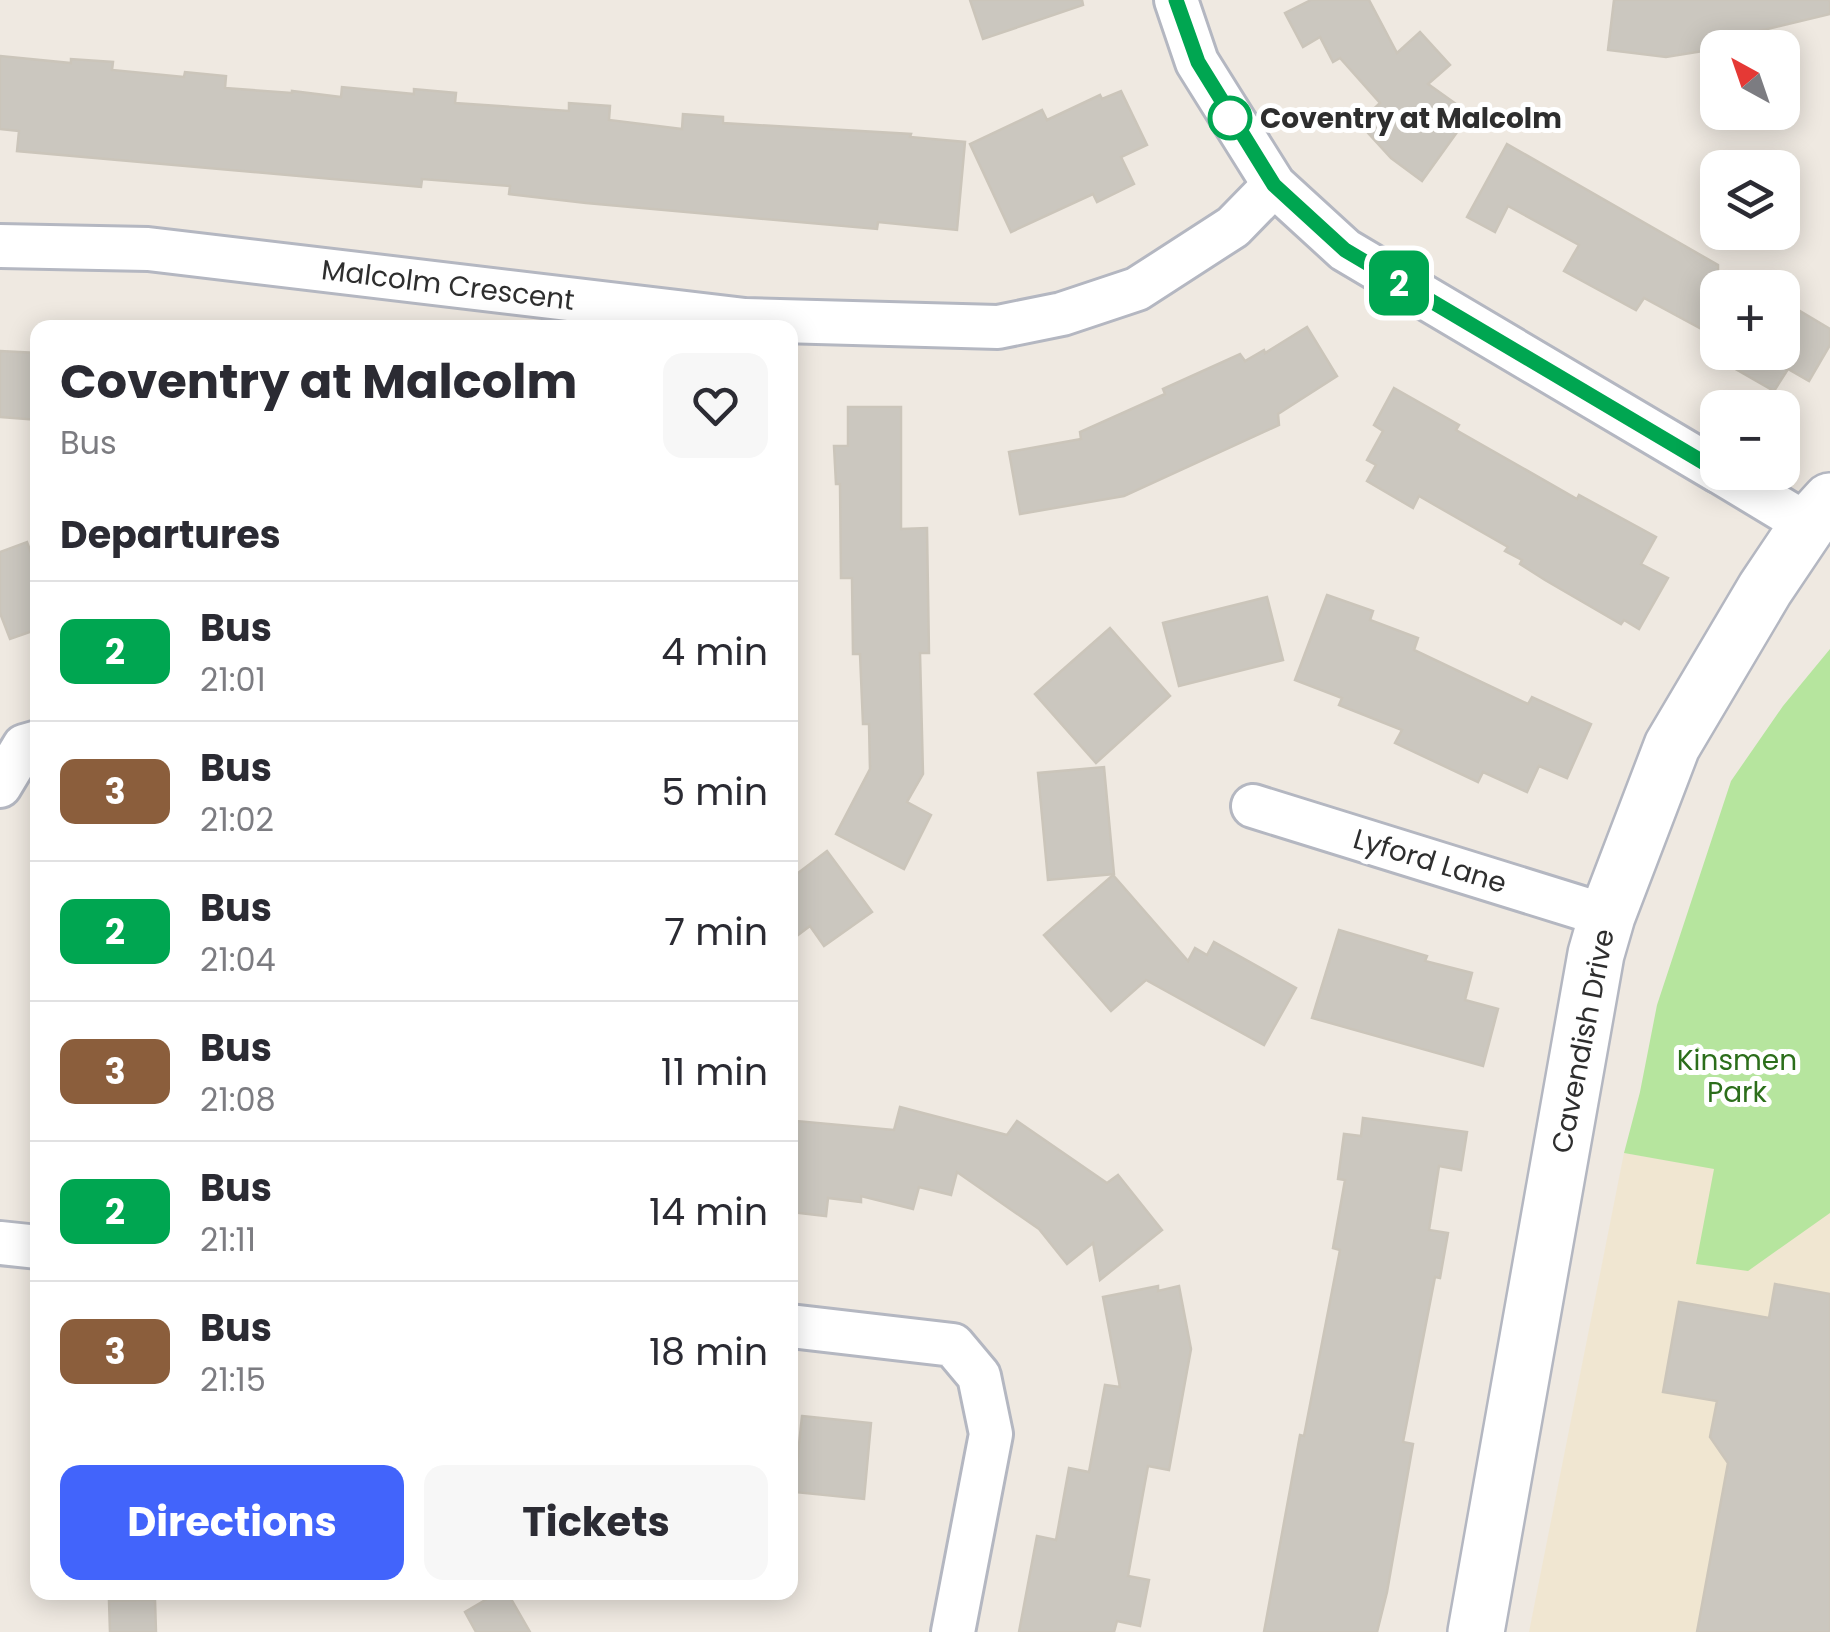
<!DOCTYPE html>
<html lang="en">
<head>
<meta charset="utf-8">
<style>
	body { margin:0; font-family:Poppins,sans-serif; background:#f7f7f7; color:#2b2b33; height:100vh; display:flex; flex-direction:column; font-size:38px; white-space:nowrap }
	* { box-sizing:border-box; margin:0 }
	p { font-size:32px; color:#7c7c81 }
	.icon { flex:none; width:55px; height:55px; fill:none; stroke:currentColor; stroke-width:2; stroke-linecap:round; stroke-linejoin:round }
	.map { position:relative; flex:1; overflow:hidden }
	.side { position:absolute; left:30px; top:320px; width:768px; height:1280px; display:flex; flex-direction:column; background:#fff; border-radius:20px; box-shadow:0 5px 25px #0003 }
	.side>* { flex:none }
	.badge { padding:0 20px; border-radius:15px; font-size:35px; line-height:65px }
	.needle { width:65px; rotate:320deg }
	.buttons { position:absolute; left:1700px; top:30px; display:grid; gap:20px }
	.buttons a { display:grid; place-items:center; width:100px; height:100px; border-radius:20px; background:#fff; box-shadow:0 5px 25px #0003; font-size:50px }
	.map>.badge { position:absolute; translate:-50% -50%; box-shadow:0 0 0 5px #fff }
	h2 { padding:0 30px; font-size:38px; line-height:90px }
	.round { display:grid; place-items:center; flex:none; width:105px; height:105px; border-radius:20px; background:#f7f7f7 }
	.overview { display:flex; align-items:center; justify-content:space-between; height:170px; padding:0 30px }
	h1 { font-size:48px; font-weight:700; line-height:75px }
	.button { display:flex; gap:20px; margin-top:auto; padding:20px 30px }
	.button a { flex:1; height:115px; border-radius:20px; background:#4264fb; color:#fff; font-size:40px; font-weight:700; line-height:115px; text-align:center }
	.button a+a { background:#f7f7f7; color:#2b2b33 }
	ul { padding:0; list-style:none }
	li { display:flex; align-items:center; gap:30px; height:140px; padding:0 30px; border-top:2px solid #e1e1e2 }
	li div { flex:1 }
	li b { display:block; font-size:38px }
	li em { font-style:normal }
	li .badge { min-width:110px; font-weight:700; text-align:center }
	.map>svg:first-child { display:block }
	.education { fill:#f0e6d1 }
	.green { fill:#b6e59e }
	.building { fill:#cbc7bf; stroke:#cbc5ba; stroke-width:2.5 }
	.lines { fill:none; stroke-linecap:round; stroke-linejoin:round }
	.minor-casing { stroke:#b4b7c1; stroke-width:48 }
	.tertiary-casing { stroke:#b4b7c1; stroke-width:60 }
	.minor { stroke:#fff; stroke-width:42 }
	.tertiary { stroke:#fff; stroke-width:55 }
	.line-casing { stroke:#fff; stroke-width:22 }
	.line { stroke:#00a651; stroke-width:15 }
	.stop-dot { fill:#fff; stroke:#00a651; stroke-width:5 }
	.labels { text-anchor:middle; dominant-baseline:central; stroke-width:10; stroke-linejoin:round; paint-order:stroke }
	.stop-label { font-size:28px; font-weight:bold; fill:#2e2e2e; stroke:#fff; text-anchor:start }
	.street-label { font-size:28px; fill:#2e2e2e; stroke:#fff }
	.park-label { font-size:28px; fill:#2c6e1b; stroke:#fff }
</style>
</head>
<body>
<div class="map">
<svg width="1830" height="1632" viewBox="0 0 1830 1632">
	<rect width="100%" height="100%" fill="#efe9e1"/>
	<path class="education" d="M1624 1153 1830 1188V1632H1529Z"/>
	<path class="green" d="M1830 649V1213L1748 1271 1696 1264 1714 1169 1624 1153 1640 1092 1657 1005 1731 781 1783 706Z"/>
	<g class="building">
		<path d="M970 0H1082L1083 5 983 39Z"/>
		<path d="M1311 0H1369L1397 53 1420 32 1450 65 1428 84 1470 114 1422 181 1391 158 1359 123 1380 103 1340 58 1333 62 1320 37 1303 47 1285 13Z"/>
		<path d="M1614 0H1830V14L1726 39 1728 47 1666 57 1608 50Z"/>
		<path d="M0 56 71 63V59L113 62 112 70 184 77 185 72 226 76 225 88 292 93V91L341 97 342 87 414 94V89L456 93 455 103 569 111V103L610 106 609 120 682 129 683 114 723 117V123L911 134 910 137 965 142 957 230 878 222 877 229 586 203 509 194 510 186 422 179 421 187 17 151 19 131 0 129Z"/>
		<path d="M1121 91 1147 145 1121 157 1134 184 1097 202 1093 194 1011 232 970 144 1042 110 1047 120 1100 95 1102 99Z"/>
		<path d="M1507 144 1718 265V338L1644 298 1636 310 1564 271 1579 245 1508 206 1495 232 1467 217Z"/>
		<path d="M1795 308 1830 329V345L1809 381 1788 369 1774 391 1706 352H1782V331Z"/>
		<path d="M1307 327 1337 376 1278 414 1279 425 1124 496 1020 514 1009 452 1081 439 1080 432 1165 394 1163 389 1240 354 1245 361 1264 350 1265 353Z"/>
		<path d="M0 351 38 353V420L0 417Z"/>
		<path d="M1394 388 1459 425 1456 430 1577 499 1579 495 1656 537 1641 564 1668 578 1639 629 1624 620 1621 624 1545 580 1520 564 1522 560 1505 551 1508 547 1419 496 1413 508 1367 481 1376 465 1367 460 1383 431 1374 425Z"/>
		<path d="M848 407H901V529L927 528 929 653H920L923 774 907 802 931 815 904 869 836 834 870 769 869 724H863L860 654H853L852 578H841L840 484H836L834 446H848Z"/>
		<path d="M27 542 38 572V629L10 639 0 613V552Z"/>
		<path d="M1327 595 1373 611 1370 620 1418 638 1414 650 1528 704 1532 697 1591 724 1567 778 1539 766 1527 792 1483 772 1478 782 1395 743 1402 730 1339 705 1342 698 1295 680Z"/>
		<path d="M1267 597 1283 660 1179 686 1163 623Z"/>
		<path d="M1110 628 1170 696 1096 763 1035 694Z"/>
		<path d="M1104 767 1114 874 1048 880 1038 773Z"/>
		<path d="M827 851 872 912 824 946 810 926 790 941V879Z"/>
		<path d="M1113 875 1188 961 1195 948 1207 955 1214 942 1296 988 1264 1045 1146 980 1111 1011 1082 978 1044 935Z"/>
		<path d="M1339 930 1427 956 1425 961 1472 973 1465 1000 1498 1009 1483 1066 1312 1018Z"/>
		<path d="M900 1107 1007 1135 1017 1121 1107 1183 1118 1175 1162 1230 1100 1280 1093 1243 1067 1264 1039 1229 957 1172 951 1195 919 1187 913 1209 861 1196V1202L828 1198 826 1216 790 1212 797 1121 894 1130Z"/>
		<path d="M1363 1118 1467 1132 1461 1170 1439 1166 1429 1230 1448 1233 1440 1278 1435 1277 1403 1442 1413 1444 1387 1592 1377 1632H1264L1300 1435 1304 1436 1340 1250 1333 1248 1345 1180 1338 1179 1344 1134 1361 1136Z"/>
		<path d="M1775 1284 1830 1294V1632H1697L1728 1463 1710 1437 1717 1401 1663 1392 1679 1302 1769 1318Z"/>
		<path d="M1158 1286V1291L1179 1286 1191 1349 1169 1470 1148 1466 1128 1576 1149 1580 1140 1626 1117 1621 1114 1632H1019L1037 1536 1056 1540 1069 1468 1089 1472 1105 1385 1120 1387 1103 1297Z"/>
		<path d="M802 1416 871 1423 864 1499 794 1492Z"/>
		<path d="M499 1592H507L530 1632H476L465 1612Z"/>
		<path d="M155 1600 156 1632H110L109 1601Z"/>
	</g>
	<g class="lines">
		<defs>
			<g id="minor">
				<path d="M1176 0 1197 62 1274 185 1345 250 1718 471"/>
				<path d="M0 246 148 249 745 320 998 327 1062 314 1137 289 1233 227 1274 185"/>
				<path d="M1720 472 1808 525"/>
				<path d="M0 786 24 746 38 742"/>
				<path d="M1253 806 1607 916"/>
				<path d="M0 1243 38 1247"/>
				<path d="M790 1326 953 1345 979 1376 991 1434 953 1632"/>
			</g>
			<path id="tertiary" d="M1476 1632 1596 954 1607 916 1672 746 1765 589 1808 525 1830 501"/>
		</defs>
		<use href="#minor" class="minor-casing"/>
		<use href="#tertiary" class="tertiary-casing"/>
		<use href="#minor" class="minor"/>
		<use href="#tertiary" class="tertiary"/>
	</g>
	<g class="lines">
		<defs>
			<path id="line" d="M1176 0 1198 62 1274 185 1345 250 1718 471"/>
		</defs>
		<use href="#line" class="line-casing"/>
		<use href="#line" class="line"/>
	</g>
	<circle class="stop-dot" cx="1230" cy="118" r="20"/>
	<g class="labels">
		<g class="stop-label">
			<text x="1260" y="118">Coventry at Malcolm</text>
		</g>
		<g class="street-label">
			<text transform="translate(448 285) rotate(7)">Malcolm Crescent</text>
			<text transform="translate(1430 861) rotate(17)">Lyford Lane</text>
			<text transform="translate(1583 1041) rotate(-79)">Cavendish Drive</text>
		</g>
		<g class="park-label">
			<text x="1737" y="1060">Kinsmen<tspan x="1737" dy="32">Park</tspan></text>
		</g>
	</g>
</svg>
<div class="buttons">
<a><svg class="needle" viewBox="-14 -14 28 28"><path d="M0-13l5 13h-10z" fill="#e53935"/><path d="M0 13l5-13h-10z" fill="#7c7c81"/></svg></a>
<a><svg class="icon" aria-label="layers" viewBox="0 0 24 24"><path d="M12 4l9 5-9 5-9-5zM3 14l9 5 9-5"/></svg></a>
<a>+</a>
<a>−</a>
</div>
<b class="badge" style="left:1399px;top:283px;background:#00a651;color:#fff">2</b>
<section class="side">
<div class="overview"><div><h1>Coventry at Malcolm</h1><p>Bus</p></div><a class="round"><svg class="icon" aria-label="heart" viewBox="0 0 24 24"><path d="M12 20l-8-8c-3-5 5-10 8-4 3-6 11-1 8 4z"/></svg></a></div>
<h2>Departures</h2>
<ul>
<li><span class="badge" style="background:#00a651;color:#fff">2</span><div><b>Bus</b><p>21:01</p></div><em>4 min</em></li>
<li><span class="badge" style="background:#8b5e3c;color:#fff">3</span><div><b>Bus</b><p>21:02</p></div><em>5 min</em></li>
<li><span class="badge" style="background:#00a651;color:#fff">2</span><div><b>Bus</b><p>21:04</p></div><em>7 min</em></li>
<li><span class="badge" style="background:#8b5e3c;color:#fff">3</span><div><b>Bus</b><p>21:08</p></div><em>11 min</em></li>
<li><span class="badge" style="background:#00a651;color:#fff">2</span><div><b>Bus</b><p>21:11</p></div><em>14 min</em></li>
<li><span class="badge" style="background:#8b5e3c;color:#fff">3</span><div><b>Bus</b><p>21:15</p></div><em>18 min</em></li>
</ul>
<div class="button"><a>Directions</a><a>Tickets</a></div>
</section>
</div>
</body>
</html>
